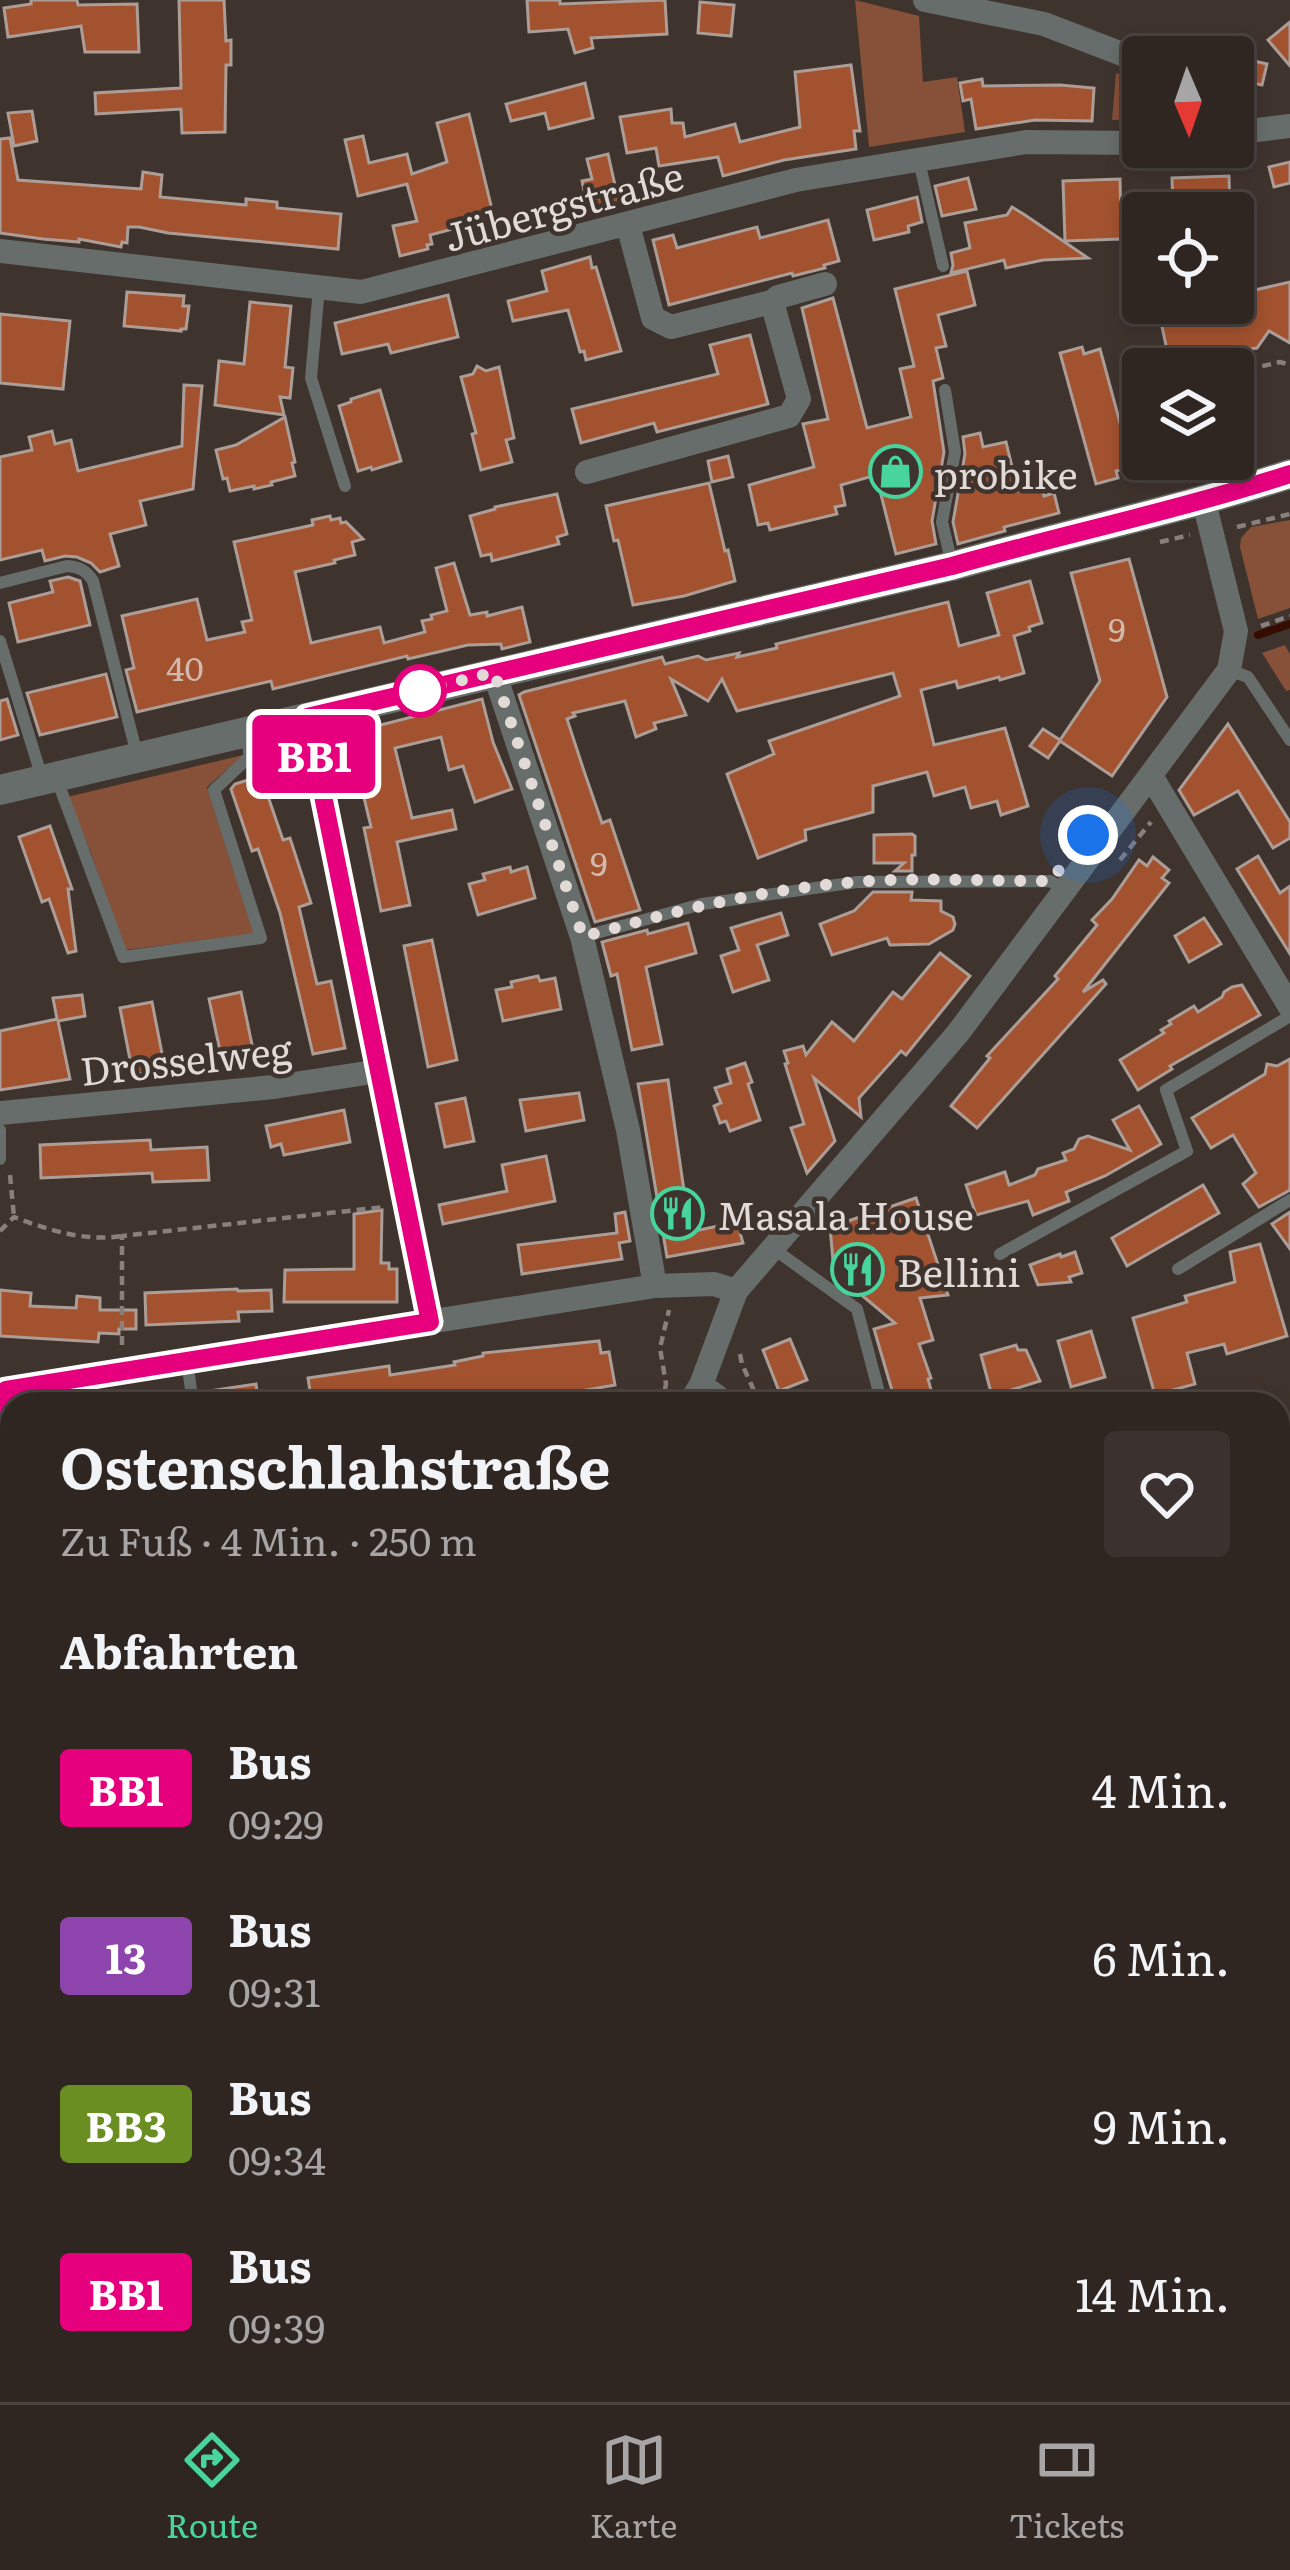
<!DOCTYPE html>
<html lang="de">
<head>
<meta charset="utf-8">
<style>
	body { margin:0; font-family:Literata,serif; background:#3b322f; color:#f1f3f6; height:100vh; display:flex; flex-direction:column; font-size:45px; white-space:nowrap }
	* { box-sizing:border-box; margin:0 }
	p { font-size:39px; color:#a7a5a5 }
	.icon { flex:none; width:66px; height:66px; fill:none; stroke:currentColor; stroke-width:2; stroke-linecap:round; stroke-linejoin:round }
	.map { position:relative; flex:1; overflow:hidden }
	.panel { position:absolute; left:0px; top:1392px; width:1290px; height:1011px; display:flex; flex-direction:column; background:#2f2622; border-radius:36px 36px 0 0; box-shadow:0 6px 18px #0003,0 0 0 3px #4a4340 }
	.panel>* { flex:none }
	.badge { padding:0 24px; border-radius:9px; font-size:42px; line-height:78px }
	.needle { width:78px; rotate:178deg }
	.controls { position:absolute; left:1122px; top:36px; display:grid; gap:24px }
	.controls a { display:grid; place-items:center; width:132px; height:132px; border-radius:12px; background:#2f2622; box-shadow:0 6px 18px #0003,0 0 0 3px #4a4340; font-size:60px }
	.you { position:absolute; width:60px; height:60px; margin:-30px; border:9px solid #fff; border-radius:50%; background:#1a73e8; box-shadow:0 0 0 18px #1a73e833 }
	.map>.badge { position:absolute; translate:-50% -50%; box-shadow:0 0 0 6px #fff }
	h2 { padding:0 60px; font-size:45px; line-height:108px }
	.round { display:grid; place-items:center; flex:none; width:126px; height:126px; border-radius:12px; background:#3b322f }
	.head { display:flex; align-items:center; justify-content:space-between; height:204px; padding:0 60px }
	h1 { font-size:57px; font-weight:700; line-height:90px }
	ul { padding:0; list-style:none }
	li { display:flex; align-items:center; gap:36px; height:168px; padding:0 60px }
	li div { flex:1 }
	li b { display:block; font-size:45px }
	li em { font-style:normal }
	li .badge { min-width:132px; font-weight:700; text-align:center }
	.tabs { display:flex; justify-content:space-around; align-items:center; height:168px; border-top:3px solid #4a4340; background:#2f2622; font-size:33px; color:#a7a5a5 }
	.tabs a { display:grid; justify-items:center; gap:6px }
	.tabs .on { color:#48d49d }
	.map>svg:first-child { display:block }
	.green { fill:#865039 }
	.lines { fill:none; stroke-linecap:round; stroke-linejoin:round }
	.stream { stroke:#340c00; stroke-width:8 }
	.building { fill:#a2522f; stroke:#ac9d97; stroke-width:3 }
	.path { stroke:#897f7b; stroke-width:4.5; stroke-dasharray:9 6; stroke-linecap:butt }
	.service { stroke:#676d6a; stroke-width:12 }
	.minor { stroke:#676d6a; stroke-width:24 }
	.tertiary { stroke:#676d6a; stroke-width:30 }
	.line-casing { stroke:#fff; stroke-width:27 }
	.line { stroke:#e6007e; stroke-width:18 }
	.walk { stroke:#e2dad7; stroke-width:12; stroke-dasharray:0 21.6 }
	.stop-dot { fill:#fff; stroke:#e6007e; stroke-width:6 }
	.labels { text-anchor:middle; dominant-baseline:central; stroke-width:9; stroke-linejoin:round; paint-order:stroke }
	.number-label { font-size:33px; fill:#d2b8ad }
	.street-label { font-size:39px; fill:#e2dad7; stroke:#3f332e }
	.poi-label { font-size:39px; fill:#e2dad7; stroke:#3f332e; text-anchor:start }
</style>
</head>
<body>
<div class="map">
<svg width="1290" height="2402" viewBox="0 0 1290 2402">
	<rect width="100%" height="100%" fill="#3f332e"/>
	<g class="green">
		<path d="M855 0 919 16 923 82 957 77 965 132 869 147Z"/>
		<path d="M1116 73 1143 82V119L1112 120Z"/>
		<path d="M1290 520V608L1258 619 1240 547 1241 538 1251 527Z"/>
		<path d="M1285 645 1290 654V690L1286 691 1262 653Z"/>
		<path d="M243 755 207 787 254 934 125 950 90 850 67 797Z"/>
	</g>
	<g class="lines">
		<path class="stream" d="M1258 635 1290 624"/>
	</g>
	<g class="building">
		<path d="M31 0H77L78 5 137 4 139 52H85L81 26 8 37 4 8 31 4Z"/>
		<path d="M179 0H224L226 41 231 40V65H226L225 132 182 133 181 109 96 114 95 93 181 88Z"/>
		<path d="M527 0H560V4L665 0 667 34 591 38 593 48 575 53 568 29 529 32Z"/>
		<path d="M700 2 734 5 731 36 698 33Z"/>
		<path d="M1290 22V66L1268 40Z"/>
		<path d="M1245 59 1267 64 1262 85 1240 80Z"/>
		<path d="M851 65 860 131H854L856 149 784 160 723 176 718 157 659 166 656 148 627 153 620 117 671 109 672 123H683L685 137 735 124 740 142 800 127 795 72Z"/>
		<path d="M982 79 983 86 1060 85 1094 88 1092 121 1035 120 976 129 971 99 963 101 960 83Z"/>
		<path d="M585 83 593 118 549 129 545 113 511 121 506 104Z"/>
		<path d="M32 111 37 141 14 146 8 113Z"/>
		<path d="M469 114 494 218 430 235 432 244 427 245 428 249 400 256 393 226 417 221 407 184 358 196 345 140 363 136 369 163 407 154 412 174 447 162 437 123Z"/>
		<path d="M10 138 18 180 141 189 143 172 162 175 160 197 246 205V199L277 202V208L341 214 338 249 168 233 139 227H128L127 243 122 242 121 247 79 239V242L43 239 0 233V139Z"/>
		<path d="M608 154 619 203 588 210 582 181 592 179 587 159Z"/>
		<path d="M1290 162V183L1274 187 1269 167Z"/>
		<path d="M1229 176 1230 210 1173 211 1172 178Z"/>
		<path d="M968 178 976 209 942 216 935 186Z"/>
		<path d="M1120 179 1121 223H1143V242L1121 243V239L1065 241 1063 181Z"/>
		<path d="M917 197 922 222 908 226 909 232 874 240 867 210Z"/>
		<path d="M1012 207 1025 215 1088 258 1043 260 1006 268 1004 260 951 273 953 265 951 253 970 248 965 223 1007 215Z"/>
		<path d="M828 220 839 261 824 265 825 268 793 276 792 273 669 305 653 240 673 235 677 248 757 227 760 238Z"/>
		<path d="M590 257 592 268 596 267 621 351 586 360 584 351 580 352 568 310 513 321 508 301 547 291 542 271Z"/>
		<path d="M967 271 975 305 938 315 946 346 936 348 943 378 933 381 944 452 932 521 936 544 896 554 876 475 841 485 845 505 835 507 837 514 770 530 768 523 758 525 749 485 814 467 803 424 828 419 802 308 833 298 867 428 911 417 900 369 914 366 895 289Z"/>
		<path d="M1290 282V343L1269 331 1257 348 1250 349 1244 358 1229 362 1211 351 1199 369H1171L1157 303H1233V295Z"/>
		<path d="M127 292 184 296 183 306H189L186 329H181V331L124 326Z"/>
		<path d="M448 295 458 337 391 353 388 344 342 354 335 323Z"/>
		<path d="M250 302 291 306 285 367 293 368 290 398 280 397 284 415 215 405 219 361 244 364Z"/>
		<path d="M0 314 70 321 63 389 0 383Z"/>
		<path d="M750 335 768 404 657 432 654 423 581 443 572 409 718 374 710 345Z"/>
		<path d="M1082 347 1084 354 1100 349 1132 467 1116 471 1118 478 1096 484 1060 353Z"/>
		<path d="M477 366 486 371 499 367 514 438 506 440 512 462 481 470 472 434 476 433 461 377 473 374Z"/>
		<path d="M184 385 202 386 193 489 140 501 146 525 110 534 119 566 100 572 91 563 77 557 65 556 45 561 42 550 0 560V457L32 450 29 437 52 431 55 444 71 440 78 471 182 446Z"/>
		<path d="M380 390 401 461 372 470 371 467 358 471 339 406 351 402V399Z"/>
		<path d="M285 417 295 462 292 463 295 476 271 482 272 485 254 489V486L230 491 227 478 223 479 216 450 236 445Z"/>
		<path d="M980 433 983 447 1006 442 1018 491 1041 485 1044 496 1054 493 1059 513 1004 527 1005 531 958 544 953 522 965 454 963 437Z"/>
		<path d="M728 456 733 477 712 482 708 461Z"/>
		<path d="M709 483 725 551 728 550 735 581 684 596 633 605 618 540 614 541 606 506Z"/>
		<path d="M557 494 567 534 557 537 559 544 492 561 491 554 481 556 470 516 495 509V507Z"/>
		<path d="M330 516 331 520 340 518 341 523 346 522 363 539 352 542 355 555 334 560 335 563 295 572 311 643 380 627 384 643 425 632 422 621 432 619 431 615 447 611 436 568 454 563 470 615 487 612V616L522 607 530 642 502 649 501 644 468 645 408 659 407 656 273 689 271 681 137 712 126 670 134 668 122 616 197 599 207 640 245 632 242 622 252 620 234 542 313 525 312 520Z"/>
		<path d="M1129 559 1167 697 1112 776 1060 741 1048 758 1030 746 1043 729 1060 740 1100 681 1071 573Z"/>
		<path d="M68 577 80 581 90 625 18 642 9 603 53 592 50 581Z"/>
		<path d="M1030 581 1042 623 1029 627 1030 631 1014 636 1024 673 1000 680 999 677 958 688 956 681 921 690 934 745 1005 728 1028 806 1001 815 997 801 971 808 965 787 934 796 927 772 873 786V812L805 830 806 840 758 858 727 774 774 754 769 741 900 696 893 673 737 711 722 679 708 701 671 679 686 715 654 723 656 729 636 737 625 701 573 713 575 716 567 719 584 771 602 823 610 820 640 910 595 922 519 695 524 692 662 657 665 664 698 656 706 660 739 653 737 657 777 648 776 644 948 602 959 646 999 635 987 593Z"/>
		<path d="M106 674 117 717 40 735 27 693Z"/>
		<path d="M7 699 18 735 0 740V701Z"/>
		<path d="M482 699 493 742 512 789 475 802 463 766 449 770 441 737 395 748 412 818 452 810 456 829 397 842 410 905 381 911 364 828 371 827 350 739 363 736 365 729Z"/>
		<path d="M1228 724 1290 822V838L1273 848 1238 791 1194 815 1179 790Z"/>
		<path d="M261 776 283 840 290 838 311 903 299 907 317 984 331 981 345 1048 313 1054 280 913 258 849 252 851 231 789 235 784Z"/>
		<path d="M50 826 72 889H68L76 951 68 953 49 899 42 902 19 837Z"/>
		<path d="M912 834 915 836V855H912V871H895L904 863H874V835Z"/>
		<path d="M1258 856 1280 893 1290 886V954L1237 869Z"/>
		<path d="M1153 857 1169 870 1162 878 1169 883 1083 992 1103 980 1106 984 977 1128 951 1106 990 1058 987 1056 1058 979 1055 976 1097 925 1092 920 1112 899 1139 860 1147 866Z"/>
		<path d="M510 867 511 872 527 867 535 898 478 915 469 884 485 880 483 874Z"/>
		<path d="M873 892H912L911 900 941 901V911L953 917 955 924 953 930 929 944 890 945 887 938 832 955 820 924 854 911Z"/>
		<path d="M781 913 788 935 757 945 769 980 733 992 721 956 739 950 731 928Z"/>
		<path d="M1204 918 1221 944 1189 962 1175 936Z"/>
		<path d="M688 923 696 953 646 967 662 1044 632 1050 617 974 611 976 602 942 647 930 648 934Z"/>
		<path d="M432 940 457 1060 428 1067 404 946Z"/>
		<path d="M940 953 970 976 906 1055 901 1051 859 1098 861 1117 814 1078 835 1141 807 1173 791 1128 804 1124 785 1064 788 1063 784 1051 803 1046 806 1055 832 1022 854 1041 893 992 902 999Z"/>
		<path d="M538 976 540 981 555 978 561 1009 503 1021 496 990 512 987 511 982Z"/>
		<path d="M1242 985 1260 1015 1170 1066 1172 1069 1138 1090 1120 1060 1164 1033 1161 1030 1171 1024 1169 1021 1194 1006 1198 1012 1222 997 1224 992 1232 987Z"/>
		<path d="M241 992 255 1059 223 1065 209 999Z"/>
		<path d="M82 995 85 1016 58 1021 70 1079 0 1090V1031L57 1019 53 998Z"/>
		<path d="M152 1002 165 1069 133 1075 120 1008Z"/>
		<path d="M1290 1059V1190L1259 1207 1243 1184 1256 1173 1233 1135 1211 1148 1192 1118 1265 1074 1267 1064 1277 1066Z"/>
		<path d="M745 1063 752 1082 748 1084 760 1120 730 1131 726 1121 720 1123 714 1106 721 1103 715 1088 731 1083 727 1069Z"/>
		<path d="M668 1080 690 1232 737 1222 743 1243 667 1257 638 1084Z"/>
		<path d="M579 1093 584 1120 526 1131 520 1100Z"/>
		<path d="M465 1098 474 1141 445 1147 436 1104Z"/>
		<path d="M1139 1106 1161 1144 1105 1176 1066 1192 1069 1201 1033 1215 1028 1201 976 1215 966 1185 1005 1172 1009 1185 1035 1175 1038 1169 1066 1160 1063 1153 1074 1149 1079 1139 1088 1136 1130 1150 1113 1120Z"/>
		<path d="M344 1110 350 1142 284 1155 281 1144 271 1147 266 1126Z"/>
		<path d="M150 1140 151 1150 207 1147 209 1180 153 1182 152 1173 41 1178 40 1145Z"/>
		<path d="M546 1156 555 1201 443 1224 439 1205 507 1191 502 1165Z"/>
		<path d="M1203 1185 1219 1213 1127 1266 1112 1238Z"/>
		<path d="M916 1198 948 1295 920 1298 933 1340 919 1344 931 1378 928 1379 935 1404H896L874 1329 895 1323 834 1272 830 1227Z"/>
		<path d="M382 1210 381 1263H389V1269H397V1302H284L285 1270 354 1269V1214Z"/>
		<path d="M625 1212 630 1241 619 1243 622 1259 522 1274 518 1245 617 1233 615 1214Z"/>
		<path d="M1290 1212V1249L1272 1224Z"/>
		<path d="M1260 1244 1287 1336 1227 1354 1224 1344 1187 1353 1195 1384 1155 1395 1133 1318 1187 1302 1185 1296 1235 1282 1230 1252Z"/>
		<path d="M1075 1252 1082 1273 1069 1277 1071 1282 1038 1285 1030 1265 1060 1254 1061 1257Z"/>
		<path d="M237 1289 238 1291 271 1290 272 1311 238 1312 239 1321 146 1325 145 1293Z"/>
		<path d="M0 1290 31 1293 30 1306 76 1308 77 1296 100 1298V1310H136V1329H119V1334L99 1333 98 1342 0 1336Z"/>
		<path d="M1091 1331 1105 1377 1071 1387 1058 1341Z"/>
		<path d="M790 1339 807 1380 779 1391 763 1350Z"/>
		<path d="M599 1341 601 1353 609 1352 615 1385 581 1391 582 1396 568 1398 569 1404H312L308 1378 389 1366 390 1375 455 1365 454 1362 483 1356V1353Z"/>
		<path d="M1016 1345 1018 1350H1026L1040 1381 992 1396 981 1355Z"/>
		<path d="M256 1384 259 1404H203L202 1392Z"/>
	</g>
	<g class="lines">
		<g class="path">
			<path d="M1233 373 1280 362 1290 365"/>
			<path d="M1237 527 1290 514"/>
			<path d="M1160 542 1190 535"/>
			<path d="M1261 626 1290 616"/>
			<path d="M1120 860 1151 822"/>
			<path d="M10 1175 14 1217"/>
			<path d="M0 1231 14 1217C49 1230 85 1242 122 1236"/>
			<path d="M122 1345V1236L384 1207"/>
			<path d="M740 1354 742 1364 760 1404"/>
			<path d="M662 1404 666 1384 660 1348 669 1310"/>
		</g>
		<g class="service">
			<path d="M919 161 943 266"/>
			<path d="M319 288 311 378 345 486"/>
			<path d="M945 390 955 452 942 522 952 564"/>
			<path d="M0 583 67 566C79 567 86 570 93 581L137 755"/>
			<path d="M0 641 42 778"/>
			<path d="M1229 670 1248 677 1290 740"/>
			<path d="M56 777 123 957 261 938 214 790 250 756 246 736"/>
			<path d="M582 937 702 904 857 882 1050 881 1066 890"/>
			<path d="M0 1130V1159"/>
			<path d="M774 1249 857 1309 882 1404"/>
			<path d="M1000 1254 1187 1151 1166 1090 1290 1016"/>
			<path d="M1178 1269 1290 1200"/>
			<path d="M187 1361 193 1404"/>
			<path d="M1022 1404 1044 1397 1054 1404"/>
			<path d="M0 1977 12 1986"/>
			<path d="M546 2391 550 2402"/>
			<path d="M448 2402 480 2391"/>
		</g>
		<g class="minor">
			<path d="M925 0 1044 24 1143 62"/>
			<path d="M1233 133 1290 126"/>
			<path d="M0 251 361 292 796 180 1026 142 1143 143"/>
			<path d="M772 302 778 297 825 284"/>
			<path d="M587 472 789 416 799 399 772 302 671 327 653 318 628 225"/>
			<path d="M494 672 582 937 628 1130 655 1286"/>
			<path d="M307 717 430 1322"/>
			<path d="M1151 776 1290 1007"/>
			<path d="M0 1113 274 1087 380 1071"/>
			<path d="M701 1385 727 1404"/>
			<path d="M0 1390 655 1286 714 1284 736 1291"/>
			<path d="M6 1390 12 1430"/>
			<path d="M689 1404 701 1385 736 1291 958 1033 1229 670 1236 631 1204 502"/>
			<path d="M1278 1482 1290 1487"/>
			<path d="M0 1500 12 1498"/>
			<path d="M0 1623 12 1620"/>
			<path d="M0 1806 12 1766"/>
			<path d="M1278 2210 1290 2207"/>
			<path d="M1278 2337 1290 2342"/>
			<path d="M707 2391 712 2402"/>
			<path d="M1173 2391 1176 2402"/>
			<path d="M106 2402 115 2391"/>
			<path d="M844 2402 880 2391"/>
		</g>
		<path class="tertiary" d="M0 790 952 566C1065 534 1179 510 1290 474"/>
	</g>
	<g class="lines">
		<defs>
			<path id="line" d="M12 1430 6 1390 430 1322 307 717 952 566C1065 534 1179 510 1290 474"/>
		</defs>
		<use href="#line" class="line-casing"/>
		<use href="#line" class="line"/>
		<path class="walk" d="M420 691 494 672 583 937C673 911 760 890 855 882 919 877 985 881 1050 881L1088 835"/>
	</g>
	<defs>
		<symbol id="shop-ring" viewBox="-11 -11 22 22"><circle r="9.5" fill="#3f332e" stroke="#48d49d" stroke-width="1.5"/><path d="M-5-2.5h2.3a2.7 3.5 0 0 1 5.4 0H5L5.5 6h-11ZM-1.5-2.5h3a1.5 2.3 0 0 0-3 0Z" fill="#48d49d"/></symbol>
		<symbol id="restaurant-ring" viewBox="-11 -11 22 22"><circle r="9.5" fill="#3f332e" stroke="#48d49d" stroke-width="1.5"/><path d="M-5-6h1v4h1v-4h1v4h1v-4h1v5L-1.5 .5V6h-2V.5L-5-1ZM5-6V6H3V1.5H1.5Q1.5-4 5-6Z" fill="#48d49d"/></symbol>
	</defs>
	<g fill-rule="evenodd">
		<use href="#shop-ring" x="866" y="442" width="59" height="59"/>
		<use href="#restaurant-ring" x="648" y="1184" width="59" height="59"/>
		<use href="#restaurant-ring" x="828" y="1240" width="59" height="59"/>
	</g>
	<circle class="stop-dot" cx="420" cy="691" r="24"/>
	<g class="labels">
		<g class="number-label">
			<text x="1117" y="627">9</text>
			<text x="185" y="666">40</text>
			<text x="599" y="861">9</text>
		</g>
		<g class="street-label">
			<text transform="translate(563 204) rotate(-15)">Jübergstraße</text>
			<text transform="translate(186 1058) rotate(-6)">Drosselweg</text>
		</g>
		<g class="poi-label">
			<text x="934" y="472">probike</text>
			<text x="717" y="1213">Masala House</text>
			<text x="897" y="1270">Bellini</text>
		</g>
	</g>
</svg>
<div class="controls">
<a><svg class="needle" viewBox="-14 -14 28 28"><path d="M0-13l5 13h-10z" fill="#e53935"/><path d="M0 13l5-13h-10z" fill="#a7a5a5"/></svg></a>
<a><svg class="icon" aria-label="locate" viewBox="0 0 24 24"><circle cx="12" cy="12" r="6"/><path d="M12 2v4M12 18v4M2 12h4M18 12h4"/></svg></a>
<a><svg class="icon" aria-label="layers" viewBox="0 0 24 24"><path d="M12 4l9 5-9 5-9-5zM3 14l9 5 9-5"/></svg></a>
</div>
<div class="you" style="left:1088px;top:835px"></div>
<b class="badge" style="left:314px;top:754px;background:#e6007e;color:#fff">BB1</b>
<section class="panel">
<div class="head"><div><h1>Ostenschlahstraße</h1><p>Zu Fuß · 4 Min. · 250 m</p></div><a class="round"><svg class="icon" aria-label="heart" viewBox="0 0 24 24"><path d="M12 20l-8-8c-3-5 5-10 8-4 3-6 11-1 8 4z"/></svg></a></div>
<h2>Abfahrten</h2>
<ul>
<li><span class="badge" style="background:#e6007e;color:#fff">BB1</span><div><b>Bus</b><p>09:29</p></div><em>4 Min.</em></li>
<li><span class="badge" style="background:#8e44ad;color:#fff">13</span><div><b>Bus</b><p>09:31</p></div><em>6 Min.</em></li>
<li><span class="badge" style="background:#6b8e23;color:#fff">BB3</span><div><b>Bus</b><p>09:34</p></div><em>9 Min.</em></li>
<li><span class="badge" style="background:#e6007e;color:#fff">BB1</span><div><b>Bus</b><p>09:39</p></div><em>14 Min.</em></li>
</ul>
</section>
</div>
<nav class="tabs">
<a class="on"><svg class="icon" aria-label="directions" viewBox="0 0 24 24"><path d="M12 3l9 9-9 9-9-9zM9 14v-3h6M13 9l2 2-2 2"/></svg>Route</a>
<a><svg class="icon" aria-label="map" viewBox="0 0 24 24"><path d="M3 6l6-2 6 2 6-2v14l-6 2-6-2-6 2zM9 4v14M15 6v14"/></svg>Karte</a>
<a><svg class="icon" aria-label="tickets" viewBox="0 0 24 24"><path d="M3 7h18v10H3zM15 7v10"/></svg>Tickets</a>
</nav>
</body>
</html>
